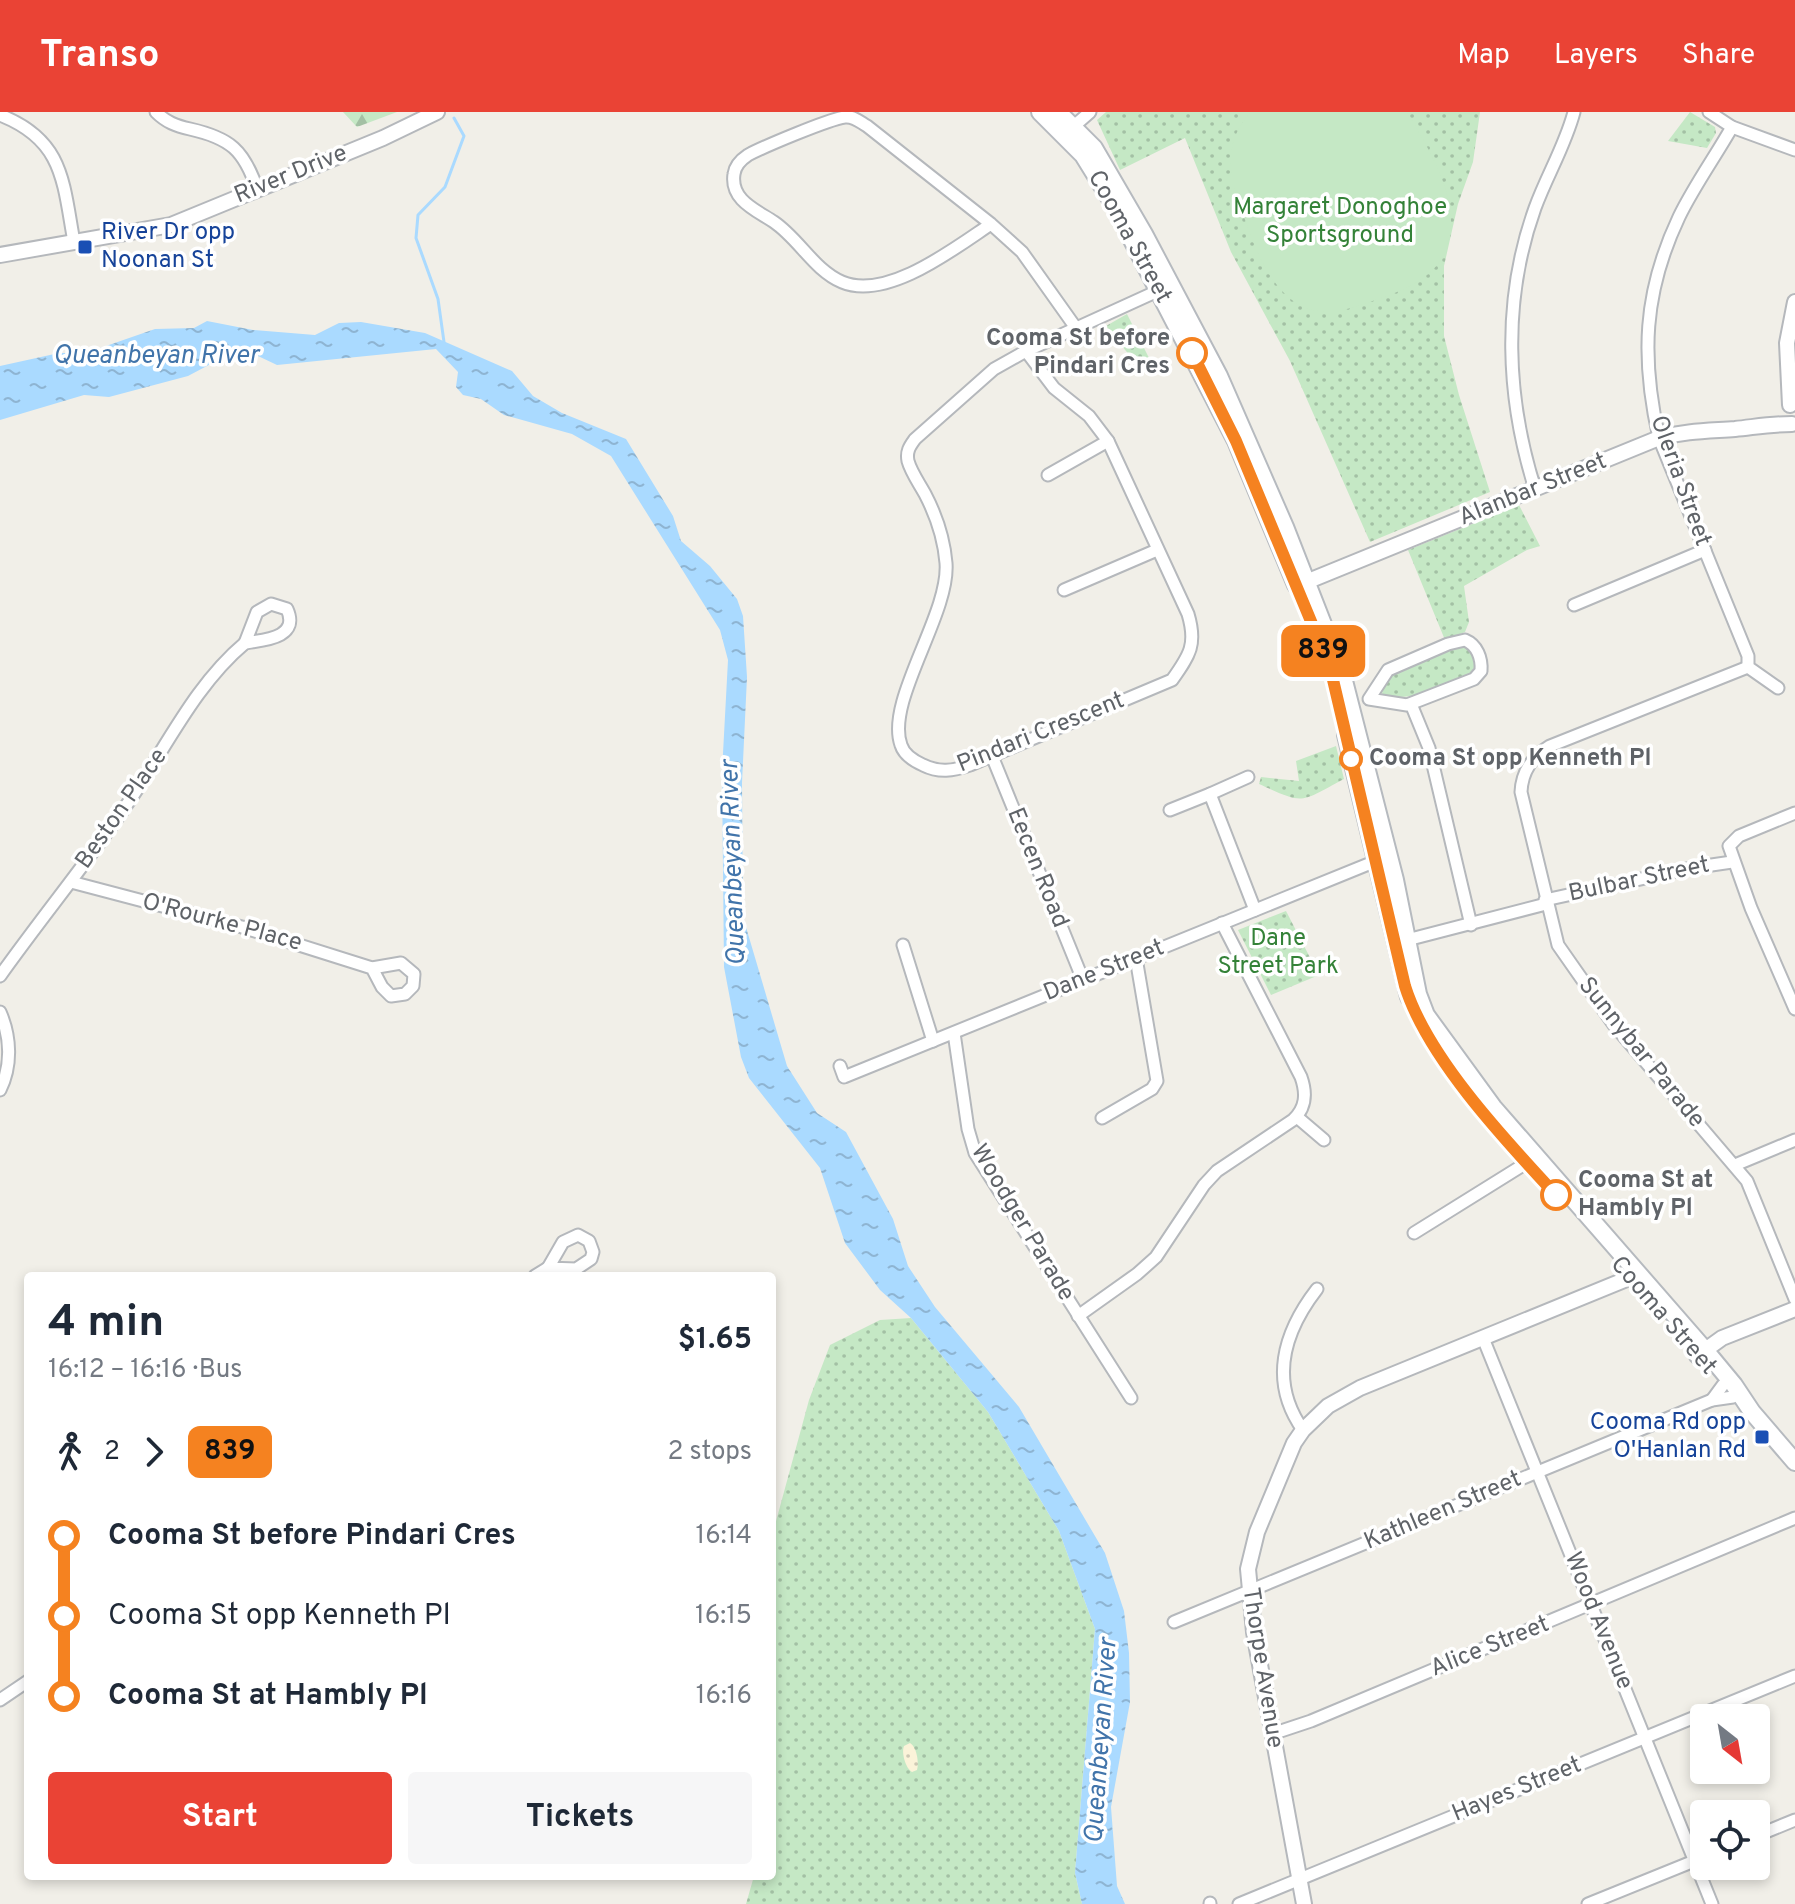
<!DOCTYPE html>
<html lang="en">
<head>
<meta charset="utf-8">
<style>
	body { margin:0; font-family:Overpass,sans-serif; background:#f6f6f7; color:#1f2937; height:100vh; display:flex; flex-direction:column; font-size:30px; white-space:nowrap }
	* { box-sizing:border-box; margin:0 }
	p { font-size:26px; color:#747a83 }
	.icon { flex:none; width:44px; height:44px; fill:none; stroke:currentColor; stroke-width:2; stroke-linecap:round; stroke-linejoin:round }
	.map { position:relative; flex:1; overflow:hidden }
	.drawer { position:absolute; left:24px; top:1160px; width:752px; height:608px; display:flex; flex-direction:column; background:#fff; border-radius:8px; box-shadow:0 4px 12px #0003 }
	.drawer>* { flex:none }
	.badge { padding:0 16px; border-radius:12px; font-size:28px; line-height:52px }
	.needle { width:52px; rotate:149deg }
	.fabs { position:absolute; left:1690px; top:1592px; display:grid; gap:16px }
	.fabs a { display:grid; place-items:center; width:80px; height:80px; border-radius:8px; background:#fff; box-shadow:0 4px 12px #0003; font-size:40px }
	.map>.badge { position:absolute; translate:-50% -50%; box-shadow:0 0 0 4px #fff }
	.legs { display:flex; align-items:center; gap:12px; height:88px; padding:0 24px; font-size:26px }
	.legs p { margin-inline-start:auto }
	.headline { display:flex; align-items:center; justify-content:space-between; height:136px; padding:0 24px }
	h1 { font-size:44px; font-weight:700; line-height:60px }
	.button { display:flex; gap:16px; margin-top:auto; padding:16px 24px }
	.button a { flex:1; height:92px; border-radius:8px; background:#ea4335; color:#fff; font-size:32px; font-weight:700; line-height:92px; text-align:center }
	.button a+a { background:#f6f6f7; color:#1f2937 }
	ul { padding:0 24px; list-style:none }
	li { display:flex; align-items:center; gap:28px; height:80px; font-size:30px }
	li i { display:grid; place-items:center; width:12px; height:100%; margin:0 10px; background:currentColor }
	li i::after { content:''; width:20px; height:20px; margin:-10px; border:6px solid; border-radius:50%; background:#fff }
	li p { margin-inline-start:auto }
	li:first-child i { background:linear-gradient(#0000 50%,currentColor 0) }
	li:last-child i { background:linear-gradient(currentColor 50%,#0000 0) }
	header { display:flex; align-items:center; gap:48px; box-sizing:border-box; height:112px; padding:0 40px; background:#ea4335; color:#fff }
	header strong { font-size:38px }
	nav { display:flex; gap:44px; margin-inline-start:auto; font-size:28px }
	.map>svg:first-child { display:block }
	.green { fill:url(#green-dots) }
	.forest { fill:url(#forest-firs) }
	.sand { fill:url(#sand-dots) }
	.pitch { fill:#c5e8c5 }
	.water { fill:url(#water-ripples) }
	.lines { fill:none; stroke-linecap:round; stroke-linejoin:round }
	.stream { stroke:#aadaff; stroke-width:3 }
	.minor-casing { stroke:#b5b8bc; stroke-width:15 }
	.tertiary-casing { stroke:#b5b8bc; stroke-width:18 }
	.secondary-casing { stroke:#b6babf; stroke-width:20 }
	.minor { stroke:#fff; stroke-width:11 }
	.tertiary { stroke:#fff; stroke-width:14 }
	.secondary { stroke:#fff; stroke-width:16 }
	.line-1-casing { stroke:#fff; stroke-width:18 }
	.line-1 { stroke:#f58220; stroke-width:12 }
	.transit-dot { fill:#1a4fb4; stroke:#fff; stroke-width:3 }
	.stop-1-dot { fill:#fff; stroke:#f58220; stroke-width:4 }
	.labels { text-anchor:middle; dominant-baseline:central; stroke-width:7; stroke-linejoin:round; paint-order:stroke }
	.street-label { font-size:24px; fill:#5f6368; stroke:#fff }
	.park-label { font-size:24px; fill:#348238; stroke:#fff }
	.transit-label { font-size:24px; fill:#164399; stroke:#fff; text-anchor:start }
	.stop-label { font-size:24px; font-weight:bold; fill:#5f6368; stroke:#fff; text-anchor:start }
	.water-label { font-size:26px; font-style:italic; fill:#4174aa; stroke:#fff }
</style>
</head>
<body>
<header>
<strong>Transo</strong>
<nav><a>Map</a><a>Layers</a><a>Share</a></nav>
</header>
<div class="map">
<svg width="1795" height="1792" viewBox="0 0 1795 1792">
	<defs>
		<pattern id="green-dots" width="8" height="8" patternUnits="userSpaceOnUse" patternTransform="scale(2)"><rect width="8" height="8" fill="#c5e8c5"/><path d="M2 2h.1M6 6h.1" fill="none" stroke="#a3c0a4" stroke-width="1.8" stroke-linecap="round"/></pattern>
		<pattern id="forest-firs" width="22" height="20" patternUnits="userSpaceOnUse" patternTransform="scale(2)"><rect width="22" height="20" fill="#c5e8c5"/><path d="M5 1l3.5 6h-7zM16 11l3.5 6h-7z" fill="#a3c0a4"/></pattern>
		<pattern id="sand-dots" width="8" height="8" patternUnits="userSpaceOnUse" patternTransform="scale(2)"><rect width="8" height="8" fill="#fbf3d9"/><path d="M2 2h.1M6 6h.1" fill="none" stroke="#cec8b4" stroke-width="1.8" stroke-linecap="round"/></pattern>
		<pattern id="water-ripples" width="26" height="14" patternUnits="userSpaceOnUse" patternTransform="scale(2)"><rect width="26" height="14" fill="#aadaff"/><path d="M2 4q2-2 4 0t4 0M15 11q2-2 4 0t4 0" fill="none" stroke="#8eb4d2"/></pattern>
	</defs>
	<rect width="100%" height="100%" fill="#f1efe8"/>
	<g class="green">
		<path d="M1106 0H1480L1473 50 1458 92 1444 154V224L1459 283 1490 380 1370 430 1290 249 1231 140 1185 26 1120 58 1097 8Z"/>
		<path d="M1690 0 1715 15 1716 21 1707 36 1668 29Z"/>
		<path d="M1127 202 1149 246 1138 254 1106 214Z"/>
		<path d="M1519 393 1540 434 1527 438 1464 474 1469 510 1465 520 1445 528 1408 438Z"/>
		<path d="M1459 534C1470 536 1476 542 1475 554 1465 575 1402 592 1382 582 1385 552 1434 543 1459 534Z"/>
		<path d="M1336 634 1344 667C1299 691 1305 693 1259 672L1261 665 1299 669 1296 649Z"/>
		<path d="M1286 799 1319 863 1271 883 1238 818Z"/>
		<path d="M911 1206 988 1300 1059 1419 1095 1517 1075 1761 1082 1792H746L754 1764H772V1424L809 1288 830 1233 880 1208Z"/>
	</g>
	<path class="forest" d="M343 0H397L357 15Z"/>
	<path class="sand" d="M910 1631C917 1635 919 1651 917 1658L912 1660C906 1657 901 1641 904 1634Z"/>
	<path class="pitch" d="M1251 0H1407C1426 32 1452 74 1451 112 1450 125 1446 143 1438 152 1425 168 1406 177 1387 184 1352 196 1316 213 1285 182 1262 160 1249 120 1239 90 1228 58 1225 27 1251 0Z"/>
	<path class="water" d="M207 209 253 218 315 223 339 211 361 210 425 221 512 259 533 284 562 301 626 327 673 404 681 429 710 454 737 487 743 504 747 565 742 671 743 805 787 954 817 1001 846 1020 893 1107 908 1154 935 1195 1019 1295 1105 1441 1124 1499 1129 1541 1130 1590 1111 1695 1117 1774 1125 1792H1082L1075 1761 1095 1517 1059 1419 988 1300 911 1206 880 1178 845 1131 820 1056 749 966 741 945 724 855 722 660 728 548 720 518 611 344 572 322 504 303 481 287 463 283 456 275 458 260 436 237 277 253 258 244 222 246 188 264 109 285 84 283 0 308V254L59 241H86L155 217 194 216Z"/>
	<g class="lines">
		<path class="stream" d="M444 230 438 187 416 126 418 103 445 75 464 24 454 6"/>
		<defs>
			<g id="minor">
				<path d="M156 0C166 10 176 14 190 17 230 26 244 38 257 77"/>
				<path d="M1709 0 1732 15 1795 38"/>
				<path d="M0 3C64 28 63 70 74 130"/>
				<path d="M1074 14 1090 0"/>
				<path d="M1732 15C1715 45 1694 74 1679 105 1643 181 1641 246 1659 326L1748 544V555L1778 576"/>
				<path d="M991 112C955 136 887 189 842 170 814 158 799 127 774 110 756 98 730 88 734 62 735 54 742 47 748 43 763 35 829 7 845 5 854 4 860 10 867 14L991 112 1022 140 1076 216"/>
				<path d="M1026 239 1054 276 1089 304 1108 329 1188 502C1197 532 1190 543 1172 568L970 653C953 659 939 661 923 653 914 649 904 643 901 633 885 589 950 502 946 451 944 427 936 403 925 382 919 371 911 360 908 349 906 339 910 334 915 327L994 257 1026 239 1162 177"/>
				<path d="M1048 363 1108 329"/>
				<path d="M1535 377C1506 285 1502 188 1535 96 1547 63 1565 34 1574 0"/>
				<path d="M1064 478 1157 438"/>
				<path d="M271 492 287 497C300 526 264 528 245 531L257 500Z"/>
				<path d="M1574 493 1705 438"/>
				<path d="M1465 528C1477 533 1482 546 1481 559L1474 567 1407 593 1369 587 1388 558 1448 532Z"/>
				<path d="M1748 555 1550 634C1532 645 1522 659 1521 680L1558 833 1614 913 1747 1069 1795 1187"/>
				<path d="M1411 592 1429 636 1471 813"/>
				<path d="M992 644 1083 868"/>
				<path d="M1210 682 1248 665"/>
				<path d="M1170 698 1210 682 1255 798"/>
				<path d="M1795 701 1739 724 1729 734 1751 796 1795 897"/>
				<path d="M71 770 242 815 372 856 401 851 414 862 413 874 405 882 391 884 382 875 372 856"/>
				<path d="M1545 788 1691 756 1732 750"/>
				<path d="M1403 829 1546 792"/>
				<path d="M903 833 933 929"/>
				<path d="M0 864C42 805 89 748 130 688 167 634 195 573 245 531"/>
				<path d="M0 900C11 925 12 954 0 978"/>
				<path d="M954 921 968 1017 975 1041 1131 1286"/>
				<path d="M840 954 844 965 1376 749"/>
				<path d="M1297 1005 1324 1028"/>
				<path d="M1102 1006 1152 977 1157 969 1136 846"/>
				<path d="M1735 1053 1795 1028"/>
				<path d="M1414 1121 1536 1045"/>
				<path d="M578 1123 589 1129 593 1140 591 1147 576 1157 548 1156 563 1130Z"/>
				<path d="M535 1164 548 1156"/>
				<path d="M1078 1204 1137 1162 1156 1145 1204 1073 1217 1059 1293 1008C1306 996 1307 982 1301 965L1222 811"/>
				<path d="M1483 1226 1712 1792"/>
				<path d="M1712 1288 1723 1273"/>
				<path d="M1303 1318C1269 1270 1283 1221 1317 1177"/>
				<path d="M1174 1510 1712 1288 1733 1285"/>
				<path d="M0 1588 28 1569"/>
				<path d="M1272 1622 1311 1609 1795 1406"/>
				<path d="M1756 1724 1795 1708"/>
				<path d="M1210 1791V1792"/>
				<path d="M1239 1792 1795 1564"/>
				<path d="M1588 1792 1704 1745"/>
			</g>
			<g id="tertiary">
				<path d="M0 143 171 113 383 26 437 0"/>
				<path d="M1790 293 1787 231 1795 190"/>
				<path d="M1306 470 1659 326C1685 319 1708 319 1735 317 1755 315 1770 312 1792 312"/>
				<path d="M1697 1244 1722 1226 1795 1197"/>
				<path d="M1304 1792 1254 1520 1248 1457 1257 1420 1294 1331 1303 1318 1328 1294 1360 1276 1639 1162"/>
			</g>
			<g id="secondary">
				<path d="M1040 0 1083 43 1114 93 1236 329 1296 473"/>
				<path d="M1058 0 1094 36 1144 122 1219 264 1285 415 1342 561 1395 768 1418 882 1426 903 1493 995 1705 1238 1734 1273 1752 1300 1795 1350"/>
				<path d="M1346 623 1409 885"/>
			</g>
		</defs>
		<use href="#minor" class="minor-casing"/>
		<use href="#tertiary" class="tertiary-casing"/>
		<use href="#secondary" class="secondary-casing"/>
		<use href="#minor" class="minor"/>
		<use href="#tertiary" class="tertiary"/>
		<use href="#secondary" class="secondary"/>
	</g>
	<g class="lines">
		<defs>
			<path id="line-1" d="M1192 241 1236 329 1330 555 1405 874C1427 945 1505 1028 1556 1083"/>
		</defs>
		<use href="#line-1" class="line-1-casing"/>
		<use href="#line-1" class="line-1"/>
	</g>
	<g class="transit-dot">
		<rect x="77" y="127" width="16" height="16" rx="4"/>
		<rect x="1754" y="1317" width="16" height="16" rx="4"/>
	</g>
	<g class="stop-1-dot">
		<circle cx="1192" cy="241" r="14"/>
		<circle cx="1351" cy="647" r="10"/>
		<circle cx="1556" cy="1083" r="14"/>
	</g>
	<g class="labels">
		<g class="street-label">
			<text transform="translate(291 63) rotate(-22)">River Drive</text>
			<text transform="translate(1129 125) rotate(61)">Cooma Street</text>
			<text transform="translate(1680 369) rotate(70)">Oleria Street</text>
			<text transform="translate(1533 378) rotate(-22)">Alanbar Street</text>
			<text transform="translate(1041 621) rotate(-22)">Pindari Crescent</text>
			<text transform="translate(122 697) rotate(-55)">Beston Place</text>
			<text transform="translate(1037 756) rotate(68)">Eecen Road</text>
			<text transform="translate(1639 768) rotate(-12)">Bulbar Street</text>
			<text transform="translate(222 811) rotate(15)">O'Rourke Place</text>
			<text transform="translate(1104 859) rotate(-22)">Dane Street</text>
			<text transform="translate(1641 941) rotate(51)">Sunnybar Parade</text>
			<text transform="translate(1022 1111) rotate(59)">Woodger Parade</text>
			<text transform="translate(1663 1204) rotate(49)">Cooma Street</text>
			<text transform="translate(1443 1399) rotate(-23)">Kathleen Street</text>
			<text transform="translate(1598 1509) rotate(68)">Wood Avenue</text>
			<text transform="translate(1490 1535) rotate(-22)">Alice Street</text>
			<text transform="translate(1262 1556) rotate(81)">Thorpe Avenue</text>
			<text transform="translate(1517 1678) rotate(-22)">Hayes Street</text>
		</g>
		<g class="park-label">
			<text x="1340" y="96">Margaret Donoghoe<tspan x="1340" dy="28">Sportsground</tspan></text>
			<text x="1278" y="827">Dane<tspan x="1278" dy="28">Street Park</tspan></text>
		</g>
		<g class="transit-label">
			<text x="101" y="121">River Dr opp<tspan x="101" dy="28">Noonan St</tspan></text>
			<text x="1746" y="1311" text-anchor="end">Cooma Rd opp<tspan x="1746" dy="28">O'Hanlan Rd</tspan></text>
		</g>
		<g class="stop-label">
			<text x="1170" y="227" text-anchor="end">Cooma St before<tspan x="1170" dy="28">Pindari Cres</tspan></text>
			<text x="1369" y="647">Cooma St opp Kenneth Pl</text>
			<text x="1578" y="1069">Cooma St at<tspan x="1578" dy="28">Hambly Pl</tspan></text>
		</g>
		<g class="water-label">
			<text x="156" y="244">Queanbeyan River</text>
			<text transform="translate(734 751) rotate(-92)">Queanbeyan River</text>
			<text transform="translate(1102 1629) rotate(-86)">Queanbeyan River</text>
		</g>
	</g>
</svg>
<div class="fabs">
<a><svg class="needle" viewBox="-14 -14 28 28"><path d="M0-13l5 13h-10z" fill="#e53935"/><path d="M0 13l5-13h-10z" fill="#747a83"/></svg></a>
<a><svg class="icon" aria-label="locate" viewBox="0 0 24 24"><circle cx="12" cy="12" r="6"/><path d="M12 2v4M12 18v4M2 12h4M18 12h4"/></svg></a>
</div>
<b class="badge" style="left:1323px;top:539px;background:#f58220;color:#111">839</b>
<section class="drawer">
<div class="headline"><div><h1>4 min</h1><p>16:12 – 16:16 · Bus</p></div><b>$1.65</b></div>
<div class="legs"><svg class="icon" aria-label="walk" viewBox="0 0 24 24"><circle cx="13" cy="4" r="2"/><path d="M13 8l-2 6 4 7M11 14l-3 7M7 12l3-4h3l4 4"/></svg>2<svg class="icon" aria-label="forward" viewBox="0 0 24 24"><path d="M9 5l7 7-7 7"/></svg><b class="badge" style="background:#f58220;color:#111">839</b><p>2 stops</p></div>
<ul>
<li><i style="color:#f58220"></i><b>Cooma St before Pindari Cres</b><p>16:14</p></li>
<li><i style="color:#f58220"></i><span>Cooma St opp Kenneth Pl</span><p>16:15</p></li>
<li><i style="color:#f58220"></i><b>Cooma St at Hambly Pl</b><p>16:16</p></li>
</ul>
<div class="button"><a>Start</a><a>Tickets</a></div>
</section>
</div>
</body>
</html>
